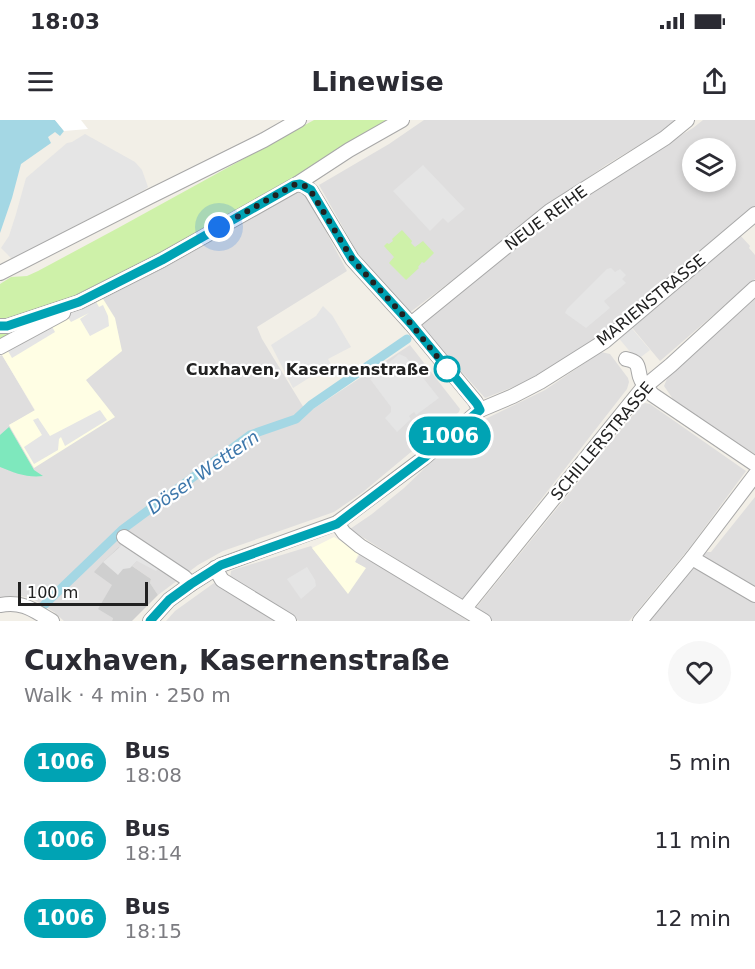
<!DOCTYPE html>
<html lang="en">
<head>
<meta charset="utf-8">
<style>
	body { margin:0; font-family:"DejaVu Sans",sans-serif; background:#f7f7f7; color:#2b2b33; height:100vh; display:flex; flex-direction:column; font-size:22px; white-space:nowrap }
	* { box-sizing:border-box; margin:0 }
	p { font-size:20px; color:#7c7c81 }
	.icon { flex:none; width:33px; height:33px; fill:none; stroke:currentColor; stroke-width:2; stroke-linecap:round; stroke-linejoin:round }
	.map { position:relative; height:501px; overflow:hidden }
	.details { display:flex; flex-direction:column; background:#fff; flex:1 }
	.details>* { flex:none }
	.badge { padding:0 12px; border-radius:20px; font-size:21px; line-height:39px }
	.tools { position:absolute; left:682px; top:18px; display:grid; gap:12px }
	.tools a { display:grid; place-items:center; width:54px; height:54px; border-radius:50%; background:#fff; box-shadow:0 3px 9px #0003; font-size:30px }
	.scale { position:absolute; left:18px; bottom:15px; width:130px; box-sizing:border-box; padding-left:6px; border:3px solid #212121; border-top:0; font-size:16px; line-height:21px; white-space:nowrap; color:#212121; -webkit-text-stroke:4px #fff; paint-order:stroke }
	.you { position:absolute; width:30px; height:30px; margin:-15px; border:4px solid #fff; border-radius:50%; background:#1a73e8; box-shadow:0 0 0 9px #1a73e833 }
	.map>.badge { position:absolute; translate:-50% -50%; box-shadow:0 0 0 3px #fff }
	.round { display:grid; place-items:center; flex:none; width:63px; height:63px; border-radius:32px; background:#f7f7f7 }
	.overview { display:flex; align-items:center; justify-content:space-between; height:102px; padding:0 24px }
	h1 { font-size:28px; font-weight:700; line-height:45px }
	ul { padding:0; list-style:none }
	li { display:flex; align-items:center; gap:18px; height:78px; padding:0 24px }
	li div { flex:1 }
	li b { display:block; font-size:22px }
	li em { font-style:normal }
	li .badge { min-width:66px; font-weight:700; text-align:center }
	.status { display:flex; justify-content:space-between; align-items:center; height:42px; padding:0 30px; background:#fff; direction:ltr }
	.status svg { height:16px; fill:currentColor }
	header { display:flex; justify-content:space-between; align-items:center; height:78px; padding:0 24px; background:#fff; font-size:27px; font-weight:700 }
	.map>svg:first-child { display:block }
	.residential { fill:#dfdede; fill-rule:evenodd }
	.education { fill:#fffee4 }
	.religious { fill:#cfcfcf }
	.grass { fill:#cef1a9 }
	.pitch { fill:#7ee8bd }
	.parking { fill:#e5e5e5 }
	.water { fill:#a4d7e4 }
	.pier { fill:#fff }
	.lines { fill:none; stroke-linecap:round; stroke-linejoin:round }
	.canal { stroke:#a4d7e4; stroke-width:9 }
	.minor-casing { stroke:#a8a8a8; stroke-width:16 }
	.minor { stroke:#fff; stroke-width:14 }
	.line-casing { stroke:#fff; stroke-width:14 }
	.line { stroke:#00a3b4; stroke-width:9 }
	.walk { stroke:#212121; stroke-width:6; stroke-dasharray:0 10.8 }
	.stop-dot { fill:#fff; stroke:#00a3b4; stroke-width:3 }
	.labels { text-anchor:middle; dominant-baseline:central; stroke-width:4.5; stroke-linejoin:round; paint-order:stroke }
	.street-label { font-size:16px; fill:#212121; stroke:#fff }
	.stop-label { font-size:16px; font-weight:bold; fill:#212121; stroke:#fff; text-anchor:end }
	.water-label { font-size:18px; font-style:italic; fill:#3d77ab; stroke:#fff }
</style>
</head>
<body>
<div class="status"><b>18:03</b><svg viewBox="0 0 49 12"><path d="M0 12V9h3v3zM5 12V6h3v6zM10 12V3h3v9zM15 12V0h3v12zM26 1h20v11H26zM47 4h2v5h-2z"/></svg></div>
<header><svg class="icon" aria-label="menu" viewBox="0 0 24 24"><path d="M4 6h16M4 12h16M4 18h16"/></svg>Linewise<svg class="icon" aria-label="share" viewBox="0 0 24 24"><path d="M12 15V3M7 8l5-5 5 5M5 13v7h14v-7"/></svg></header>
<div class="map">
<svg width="755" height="501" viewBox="0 0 755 501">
	<rect width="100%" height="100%" fill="#f2efe7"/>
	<g class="residential">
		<path d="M424 0H681L606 45 545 88 470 147 409 193 357 132 319 65 389 24Z"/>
		<path d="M703 0H755V89L607 210 562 241 526 262 485 278 418 203 474 161 553 98 615 55 693 8ZM693 28H726V62H693Z"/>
		<path d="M296 73H301L307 76 347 151 257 207 262 219 307 293 410 225 460 289 459 292 363 372 334 392 223 431 198 445 158 475 150 463 151 459 132 446 136 441 113 465V498L112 501H64L54 492 33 479 21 476 0 477V236L2 235 35 291 9 305 34 348 86 260 100 174 117 169 160 149Z"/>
		<path d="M739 114 750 126 749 128 755 135V159L660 241 629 204Z"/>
		<path d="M755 177V334L677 285 664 266 669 254Z"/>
		<path d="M601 232 610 234 628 258 629 262 627 269 462 481 350 409 372 394 404 368 451 323 477 303 545 270Z"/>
		<path d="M645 283 650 284 746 351 691 426 629 501H493L475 489 641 285Z"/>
		<path d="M755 377V467L704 436V434L707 432H711Z"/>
		<path d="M311 426 330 451 365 448 355 442 360 434 468 501H299L230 458 231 451 236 449Z"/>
		<path d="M699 448 755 483V501H650L691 449Z"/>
		<path d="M214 463 251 485 275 501H166L175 491Z"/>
	</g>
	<g class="education">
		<path d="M100 174 115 198 122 231 86 260 115 297 34 348 9 305 35 290 2 235Z"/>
		<path d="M334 417 359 432 355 442 366 448 348 474 312 428Z"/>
	</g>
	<path class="religious" d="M119 427 137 441 132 446 151 459 150 463 158 475 132 501H112L113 498 98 489 112 465 94 452 103 442Z"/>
	<g class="grass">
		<path d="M314 0H394L214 104 0 222V164L11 157 27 156 38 151 118 108Z"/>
		<path d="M402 110 412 121 411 123 415 127 423 121 434 133 424 143 422 142 418 147 419 148 406 160 389 143 394 137 384 126 387 123 389 124 393 121 392 119Z"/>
	</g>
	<path class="pitch" d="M9 307 34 350 43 356C28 358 14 353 0 347V315Z"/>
	<g class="parking">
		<path d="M85 14 135 42 142 50 148 67 144 70 12 139 1 128 9 116 16 94 26 58 67 23 72 22Z"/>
		<path d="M423 45 465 89 448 103 443 98 430 111 393 71Z"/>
		<path d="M611 148 615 152 620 149 626 155 622 159 626 163 604 181 610 188 586 208 565 193 567 189 607 149Z"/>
		<path d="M94 178 99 187 103 185 108 196 109 206 90 216 80 199 89 193 71 202 66 195Z"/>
		<path d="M323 186 332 195 351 227 328 239 331 244 293 268 271 225 316 196Z"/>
		<path d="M51 205 55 212 12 238 8 231Z"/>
		<path d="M629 205 650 230 637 240 617 216Z"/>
		<path d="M399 234 406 237 413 246V247L419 255 420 254 439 278 416 295 414 292 409 296 411 299 397 312 385 298 391 292V287L370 259Z"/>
		<path d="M100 290 107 300 65 326 61 317 59 319 58 330 34 344 24 327 42 315 33 300 38 298 50 316Z"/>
		<path d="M132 416 169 437 156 451 137 441 130 448 123 449 118 455 103 442Z"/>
		<path d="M307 447 315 460 316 466 301 479 287 459Z"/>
	</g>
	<path class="water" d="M0 0H55L64 11 60 16 55 12 48 17 51 23 21 44 12 78 0 113Z"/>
	<path class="pier" d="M55 0H81L88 9 64 11Z"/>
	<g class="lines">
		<path class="canal" d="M44 485 123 409 250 315 296 299 311 285 407 219"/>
		<defs>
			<g id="minor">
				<path d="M297 64 305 66 311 71 352 139 411 204 475 281 480 290"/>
				<path d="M0 153 149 77 264 20 299 0"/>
				<path d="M411 204 550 91 665 18 687 0"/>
				<path d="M0 206H7L79 182 162 140 297 64 349 30 402 0"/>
				<path d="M0 227 63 193"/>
				<path d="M626 239C640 242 637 246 640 257 642 264 648 270 653 275L755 344"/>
				<path d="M337 403 344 413 360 426 484 501"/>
				<path d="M124 417 184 457 191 464"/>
				<path d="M692 438 755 475"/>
				<path d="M215 448 222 460 289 501"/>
				<path d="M0 485C23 481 33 490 52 501"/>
				<path d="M465 488 642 269 671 245 755 168"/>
				<path d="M150 501 169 480 191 464 221 445 337 403 424 338 480 290 513 276 540 262 605 221 755 94"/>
				<path d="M640 501 692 438 755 355"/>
			</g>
		</defs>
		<use href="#minor" class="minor-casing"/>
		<use href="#minor" class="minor"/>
	</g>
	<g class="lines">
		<defs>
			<path id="line" d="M0 206H7L79 182 162 140 294 65 300 64 311 70 352 139 360 148 411 204 477 284 480 290 424 338 337 404 221 445 191 464 169 480 150 501"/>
		</defs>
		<use href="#line" class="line-casing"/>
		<use href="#line" class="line"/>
		<path class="walk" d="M219 107 294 65C301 62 308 67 312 73L352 139 411 204 447 249"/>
	</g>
	<circle class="stop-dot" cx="447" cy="249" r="12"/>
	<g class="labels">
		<g class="street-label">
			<text transform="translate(546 98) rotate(-36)">NEUE REIHE</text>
			<text transform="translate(651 180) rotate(-39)">MARIENSTRASSE</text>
			<text transform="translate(602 321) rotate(-50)">SCHILLERSTRASSE</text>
		</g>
		<g class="stop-label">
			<text x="429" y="249">Cuxhaven, Kasernenstraße</text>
		</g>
		<g class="water-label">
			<text transform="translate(203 352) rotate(-35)">Döser Wettern</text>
		</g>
	</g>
</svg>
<div class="tools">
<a><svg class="icon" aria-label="layers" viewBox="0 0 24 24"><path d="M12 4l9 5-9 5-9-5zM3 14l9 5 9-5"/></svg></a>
</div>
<div class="scale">100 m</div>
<div class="you" style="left:219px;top:107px"></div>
<b class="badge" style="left:450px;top:316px;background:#00a3b4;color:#fff">1006</b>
</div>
<section class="details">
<div class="overview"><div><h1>Cuxhaven, Kasernenstraße</h1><p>Walk · 4 min · 250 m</p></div><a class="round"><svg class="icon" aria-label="heart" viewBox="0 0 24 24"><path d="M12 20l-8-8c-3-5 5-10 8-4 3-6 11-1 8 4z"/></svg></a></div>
<ul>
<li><span class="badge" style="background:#00a3b4;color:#fff">1006</span><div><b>Bus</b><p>18:08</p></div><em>5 min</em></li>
<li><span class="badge" style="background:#00a3b4;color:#fff">1006</span><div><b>Bus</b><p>18:14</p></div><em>11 min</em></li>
<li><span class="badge" style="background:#00a3b4;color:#fff">1006</span><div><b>Bus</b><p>18:15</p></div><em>12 min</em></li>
</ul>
</section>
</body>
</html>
